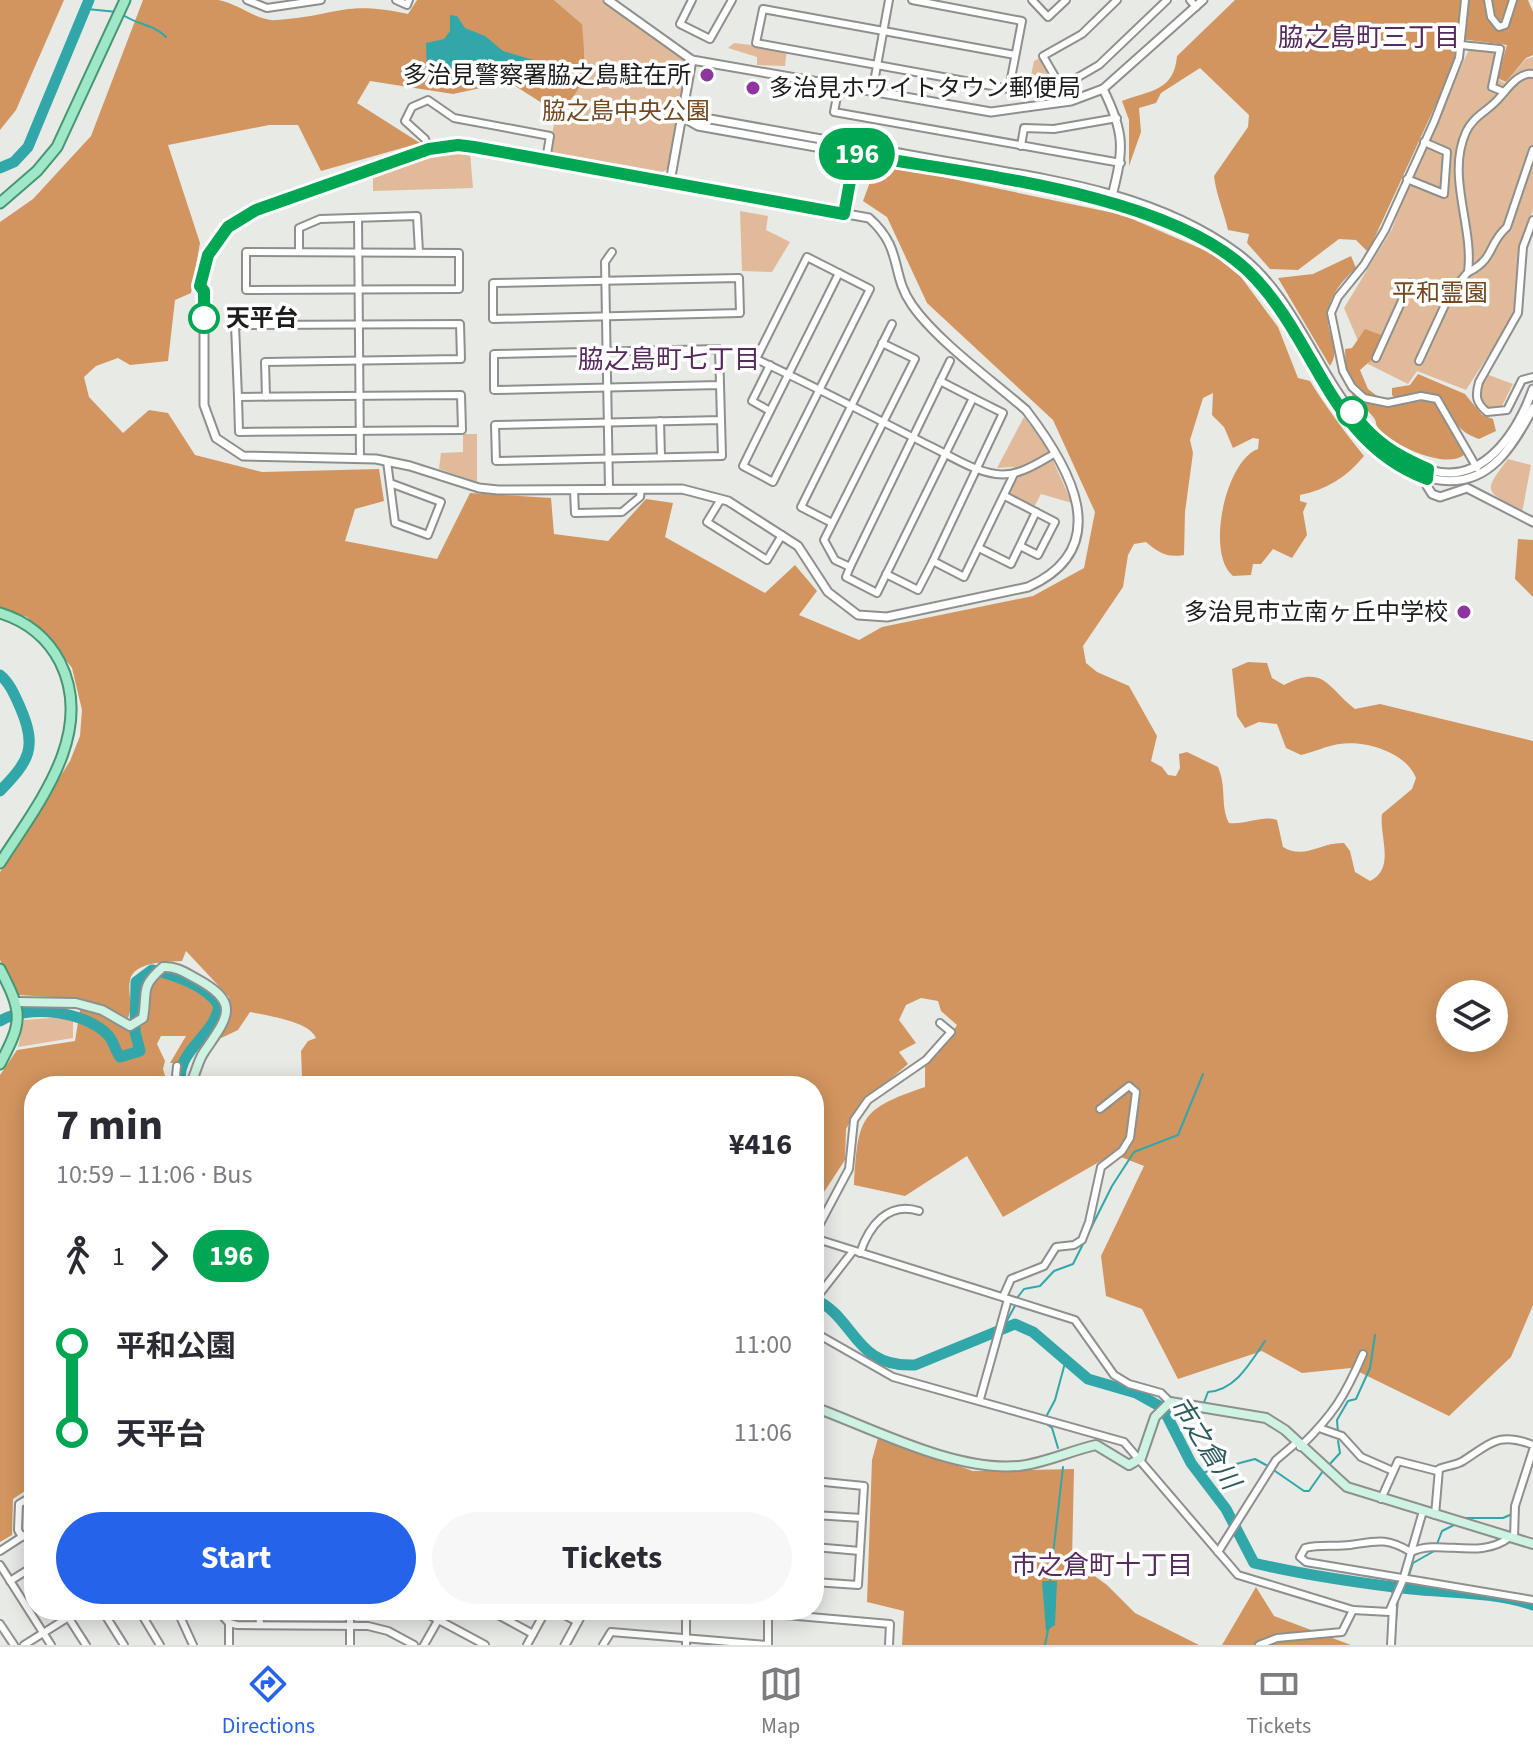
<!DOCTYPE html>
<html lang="en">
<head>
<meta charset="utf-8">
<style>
	body { margin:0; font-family:"Source Sans 3","Noto Sans JP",sans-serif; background:#f7f7f7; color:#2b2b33; height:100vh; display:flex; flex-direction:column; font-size:30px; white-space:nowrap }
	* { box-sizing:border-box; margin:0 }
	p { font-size:26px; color:#7c7c81 }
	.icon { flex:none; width:44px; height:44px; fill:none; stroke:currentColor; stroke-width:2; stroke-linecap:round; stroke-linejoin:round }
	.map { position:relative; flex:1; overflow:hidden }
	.side { position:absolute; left:24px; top:1076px; width:800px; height:544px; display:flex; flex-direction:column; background:#fff; border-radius:32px; box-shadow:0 4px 20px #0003 }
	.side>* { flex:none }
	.badge { padding:0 16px; border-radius:26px; font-size:28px; line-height:52px }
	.controls { position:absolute; left:1436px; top:980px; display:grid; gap:16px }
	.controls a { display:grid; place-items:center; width:72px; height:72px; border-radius:50%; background:#fff; box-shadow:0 4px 20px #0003; font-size:40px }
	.map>.badge { position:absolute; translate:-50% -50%; box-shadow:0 0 0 4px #fff }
	.legs { display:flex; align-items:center; gap:12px; height:88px; padding:0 32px; font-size:26px }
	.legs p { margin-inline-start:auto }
	.headline { display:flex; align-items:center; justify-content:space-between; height:136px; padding:0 32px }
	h1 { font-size:44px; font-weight:700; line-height:60px }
	.button { display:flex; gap:16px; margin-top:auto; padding:16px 32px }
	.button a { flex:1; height:92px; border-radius:48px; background:#2563eb; color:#fff; font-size:32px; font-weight:700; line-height:92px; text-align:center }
	.button a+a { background:#f7f7f7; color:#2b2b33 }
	ul { padding:0 32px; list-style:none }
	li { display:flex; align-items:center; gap:28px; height:88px; font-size:30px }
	li i { display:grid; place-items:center; width:12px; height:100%; margin:0 10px; background:currentColor }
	li i::after { content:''; width:20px; height:20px; margin:-10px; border:6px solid; border-radius:50%; background:#fff }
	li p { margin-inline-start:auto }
	li:first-child i { background:linear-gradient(#0000 50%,currentColor 0) }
	li:last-child i { background:linear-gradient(currentColor 50%,#0000 0) }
	.menu { display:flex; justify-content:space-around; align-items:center; height:112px; border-top:2px solid #e1e1e2; background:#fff; font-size:22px; color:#7c7c81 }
	.menu a { display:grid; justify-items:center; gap:4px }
	.menu .current { color:#2563eb }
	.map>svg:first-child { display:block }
	.green { fill:#e1ba9a }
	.forest { fill:#d2955f; fill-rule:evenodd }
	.water { fill:#31a7a9 }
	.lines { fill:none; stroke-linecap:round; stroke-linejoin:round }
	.stream { stroke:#31a7a9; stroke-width:2 }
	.river { stroke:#31a7a9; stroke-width:11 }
	.minor-casing { stroke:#8e908d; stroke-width:10 }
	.tertiary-casing { stroke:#8e908d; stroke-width:11 }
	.secondary-casing { stroke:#8e908d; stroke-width:12 }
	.primary-casing { stroke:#479673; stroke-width:13 }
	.minor { stroke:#fff; stroke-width:6 }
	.tertiary { stroke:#fff; stroke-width:7 }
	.secondary { stroke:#cef3e3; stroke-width:8 }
	.primary { stroke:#9ee7c7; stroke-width:9 }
	.line-1-casing { stroke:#fff; stroke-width:18 }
	.line-1 { stroke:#00a651; stroke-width:12 }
	.poi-dot { fill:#8f35a0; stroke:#fff; stroke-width:3 }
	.stop-1-dot { fill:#fff; stroke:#00a651; stroke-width:4 }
	.labels { text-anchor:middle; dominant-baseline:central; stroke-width:7; stroke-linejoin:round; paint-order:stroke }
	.poi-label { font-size:24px; fill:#1d1d1c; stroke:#fff; text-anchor:end }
	.park-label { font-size:24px; fill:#734921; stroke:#fff }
	.stop-label { font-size:24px; font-weight:bold; fill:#1d1d1c; stroke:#fff; text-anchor:start }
	.neighbourhood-label { font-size:26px; fill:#562a5e; stroke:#fff }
	.water-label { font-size:26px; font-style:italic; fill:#2b5b5c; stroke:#fff }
</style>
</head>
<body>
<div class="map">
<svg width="1533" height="1645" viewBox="0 0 1533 1645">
	<rect width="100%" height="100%" fill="#e8eae6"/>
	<g class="green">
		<path d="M554 0H602L684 55 686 60 669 168 661 173 549 153 556 112 574 100 582 24Z"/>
		<path d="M1473 41 1506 46 1496 78 1505 83 1526 59 1533 57V210L1519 247 1513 317 1466 390 1417 371 1408 384 1368 364 1344 308 1392 229 1423 147Z"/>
		<path d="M734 43 787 49 785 66 757 65V57L728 48Z"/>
		<path d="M1040 58 1061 92 1026 98 1034 61Z"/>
		<path d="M470 153 473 188 373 191V177L433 155Z"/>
		<path d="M740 211 768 216 766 230 790 242 772 272 742 271Z"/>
		<path d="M1486 374 1513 384 1501 408 1488 407 1478 395Z"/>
		<path d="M1024 417 1046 445 1072 503 1041 494 1034 507 1007 493 1018 478 1014 467 997 468Z"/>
		<path d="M463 434H477V482L439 469 441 453 463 452Z"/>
		<path d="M1508 459 1531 465 1522 513C1486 490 1481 494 1508 459Z"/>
		<path d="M51 1018 73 1019V1038L18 1047 24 1020Z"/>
	</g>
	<g class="forest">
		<path d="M0 0H64L16 110 0 130Z"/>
		<path d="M143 0C167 0 195 0 218 0 238 3 258 22 277 20 339 16 341 0 408 14L417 0H554L582 24C585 62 590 90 556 112L509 82 453 94 370 81 357 103 420 143 321 171 298 125H269L168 145 200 243 191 293 175 300 168 361 130 365 118 358 96 366 84 377 89 397 123 433 149 410 168 413 195 455 262 472 379 469 384 501 355 509 345 541 437 559 470 493 551 498 554 534 608 541 646 499 673 503 665 537 765 593 795 565 817 591 799 615 859 640 882 627 1033 596 1084 568 1095 512 1053 420 927 303 887 217 863 201 877 163 1123 215 1211 253 1241 277 1278 327 1298 378 1310 381C1326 407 1344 431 1364 456 1347 477 1326 490 1300 495V501L1307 503 1303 512 1307 535 1292 558 1273 549 1261 564H1253L1251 575 1233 576C1205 553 1226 460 1258 449L1259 439 1253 438 1233 448 1224 427 1212 415 1213 393 1203 398 1190 440 1193 453 1185 512 1184 555C1167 558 1159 553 1146 542L1134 544 1128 555 1123 587 1083 646 1086 663 1097 672 1129 686 1157 736 1151 761 1162 767 1168 775 1176 776 1180 768 1179 754 1187 752 1218 767C1227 788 1220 806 1229 823 1245 825 1264 815 1277 820L1283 847C1304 860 1321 842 1344 843L1350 851 1355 872 1370 881C1396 868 1379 837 1382 814L1412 789 1416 778C1406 752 1365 740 1339 744 1326 746 1314 752 1301 755L1286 748 1277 724 1259 722 1245 728 1237 716 1232 669 1248 662 1267 663 1272 678 1284 685C1324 664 1327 687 1355 709L1380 704 1533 741V1305L1511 1357 1449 1416 1351 1368 1302 1373 1262 1351 1178 1379 1142 1309 1106 1296 1101 1256 1144 1166 1113 1154 1003 1217 967 1156 905 1196 854 1185C858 1117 860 1109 925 1087V1066L938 1054 957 1025 941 1011 938 1001 921 998 906 1005 899 1020 916 1043 899 1052 908 1064 859 1106 846 1129 845 1160 822 1195 814 1200V1086H294L302 1076 301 1051 308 1041 316 1038C309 1021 268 1016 250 1012L238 1030 217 1040 229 1021V997L186 951 182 961C168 962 134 961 130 980 127 993 134 1004 128 1018L103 1005 80 999 19 995 0 960V872L70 761 80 736 82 710 72 668 48 637 27 617 0 608V222L33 199 91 136ZM1450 994H1494V1038H1450Z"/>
		<path d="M1235 0H1528L1533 12V55L1526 58 1506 82 1497 78 1507 45 1460 39 1448 78 1368 252 1356 240 1339 239 1298 270 1270 269 1247 243 1249 234 1228 230C1224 212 1216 194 1214 176L1248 127 1249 115 1200 68 1161 93 1156 103 1139 108 1141 132 1129 166V120L1122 101C1151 90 1174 91 1177 56Z"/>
		<path d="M1351 256 1356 268C1299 320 1349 340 1330 366L1278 278 1313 274Z"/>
		<path d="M1365 329 1384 336 1376 356 1360 370 1368 389 1381 399 1365 397 1346 374 1345 349 1352 348Z"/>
		<path d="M1418 374 1465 394 1482 415 1493 419 1496 431 1479 439C1432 422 1472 389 1395 398L1392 395V388L1410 385Z"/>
		<path d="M1354 391 1377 405 1434 400 1442 407 1464 455C1445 470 1393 445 1379 429 1374 423 1378 424 1374 418 1368 410 1358 402 1352 395Z"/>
		<path d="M1518 539 1533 540V597L1515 579Z"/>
		<path d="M157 975C177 980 209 989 216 1009L204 1032 178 1063H170L186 1036H161L157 1044 165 1061 163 1069 168 1086H34V1485L13 1499 12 1535 0 1542V1075L17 1050 75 1041 80 1010 86 1008 126 1029 140 1027 149 1017 147 990Z"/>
		<path d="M878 1438 973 1471 1074 1469 1072 1560 1107 1585 1135 1613 1199 1645H902L904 1611 867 1602 872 1460Z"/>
		<path d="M1256 1587 1274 1616 1351 1645H1222Z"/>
	</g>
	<g class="water">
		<path d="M450 15 457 16 465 28 485 36 503 51 540 62 541 73 534 76 532 71 512 64 497 70 470 60 458 66 456 75 449 77 438 71 427 74 426 43 444 39 450 31Z"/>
		<path d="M1042 1581H1057L1055 1625 1046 1631Z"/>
	</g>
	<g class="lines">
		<g class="stream">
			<path d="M87 9 117 12"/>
			<path d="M123 15C138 25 153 24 166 37"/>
			<path d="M1017 1298 1024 1289 1040 1286 1054 1271 1073 1264 1112 1186 1134 1152 1178 1135 1203 1074"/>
			<path d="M1004 1326 1016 1304"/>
			<path d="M1203 1405 1208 1392C1236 1390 1250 1363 1265 1341"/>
			<path d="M1047 1415 1055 1400 1065 1363"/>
			<path d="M1170 1421 1190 1410"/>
			<path d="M1044 1422 1052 1428 1058 1448"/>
			<path d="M1338 1433 1337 1420 1348 1401 1356 1399 1370 1368 1375 1335"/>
			<path d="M1328 1466 1340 1453 1338 1441"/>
			<path d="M1275 1471 1304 1491H1309L1323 1471"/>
			<path d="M1202 1473 1255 1459 1266 1465"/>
			<path d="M1517 1510 1533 1462"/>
			<path d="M1464 1518H1503L1512 1514"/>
			<path d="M1437 1544 1442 1531 1456 1524"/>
			<path d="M1409 1575 1413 1563 1436 1550"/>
			<path d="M1050 1581 1063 1467"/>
			<path d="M1388 1587 1394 1594"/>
			<path d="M1406 1588 1407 1586"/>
			<path d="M1395 1632 1398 1599"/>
			<path d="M1045 1645 1048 1630"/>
		</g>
		<g class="river">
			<path d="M0 168 14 162 28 147 89 0"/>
			<path d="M0 675C10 683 15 696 20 707 38 748 29 761 0 791"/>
			<path d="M0 1021C28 1004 85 1011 108 1035 113 1040 115 1050 120 1057L140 1051 135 1032 136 982 152 970C173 974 208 986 219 1006 215 1036 173 1052 181 1086"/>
			<path d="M814 1299C856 1317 853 1368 915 1365L1015 1324 1033 1332 1088 1379 1136 1393 1163 1408 1191 1463 1226 1509 1254 1563C1305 1575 1359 1583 1411 1589 1451 1593 1494 1592 1533 1605"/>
		</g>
		<defs>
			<g id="minor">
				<path d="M247 0 267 8 321 0"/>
				<path d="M396 0 407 5 409 0"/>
				<path d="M692 0 680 24 710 39 732 0"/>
				<path d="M912 0 1022 21 1009 89 756 43 763 9 1015 55"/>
				<path d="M1032 0 1048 17 1066 0"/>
				<path d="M1117 0 1082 34 1043 56 1061 87 1099 65 1167 0"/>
				<path d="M1190 0 1196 7"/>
				<path d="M1465 0 1459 58 1434 122 1385 230 1364 265 1338 297 1331 313 1343 371 1352 387 1364 398 1388 403 1421 396 1437 399 1477 468"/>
				<path d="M1488 0 1491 17 1499 27 1505 25 1513 0"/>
				<path d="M1461 45 1500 49 1492 87 1504 92"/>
				<path d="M839 86 834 112 1121 163"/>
				<path d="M872 93 889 0"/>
				<path d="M1021 146 1024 128 1054 129 1117 118"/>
				<path d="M429 149 425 139 405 121 412 107 428 100 454 118 550 136 546 160"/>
				<path d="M1407 179 1444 194 1447 152 1424 142"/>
				<path d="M358 218 360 459"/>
				<path d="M1533 220 1523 247 1518 313 1479 382C1475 396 1476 403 1487 412L1507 410 1522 380 1533 377"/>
				<path d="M246 252 459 253V289L246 290Z"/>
				<path d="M299 252V228L320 219 417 216 419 252"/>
				<path d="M1469 272C1496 257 1487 245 1507 227L1533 150"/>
				<path d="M839 273C807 338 774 402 743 466L773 482 870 289 807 257 756 359C814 386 871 416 928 445 949 455 973 471 996 474 1018 477 1036 464 1054 454"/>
				<path d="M739 278 740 313 493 319V283Z"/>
				<path d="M882 343 915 359 824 540 835 560 850 567 846 577 877 593 973 398 940 381"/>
				<path d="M1376 358 1410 283 1450 294"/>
				<path d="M1419 361 1450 294 1468 272C1474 227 1446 176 1466 132 1473 116 1490 110 1500 97 1509 87 1519 72 1533 74"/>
				<path d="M770 365 752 401 770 411"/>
				<path d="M720 385 494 390V354L719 349 721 420 495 425 496 461 722 456 721 420"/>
				<path d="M238 397 239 432 462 430 461 395 238 397 235 325 460 324 461 359 265 362 266 397"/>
				<path d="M660 421 661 457"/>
				<path d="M387 461 395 523 428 535 441 502 390 483"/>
				<path d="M609 489 605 262 612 252"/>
				<path d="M574 490 575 513 622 512 640 497 641 489"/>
				<path d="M1005 496 1055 522 1038 555 1020 546"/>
				<path d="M721 499 707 522 767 560 782 535"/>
				<path d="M832 523 801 507 892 324"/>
				<path d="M979 548 1011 564 1036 512"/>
				<path d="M933 561 1003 413 973 398"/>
				<path d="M850 567 950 361"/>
				<path d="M886 574 918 590 933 561 964 577 1014 474"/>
				<path d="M175 1086 177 1066"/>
				<path d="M814 1235 849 1169 854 1120 868 1100 926 1060 951 1032 940 1023"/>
				<path d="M814 1238 1075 1320 1114 1375 1129 1384 1161 1393 1170 1402"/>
				<path d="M860 1253C869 1226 888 1201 919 1211"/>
				<path d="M1003 1297 1011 1279 1044 1266 1056 1247 1074 1245 1082 1240 1089 1222 1101 1167 1122 1151 1130 1138 1136 1092 1129 1086 1100 1109"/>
				<path d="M814 1301 853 1251"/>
				<path d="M814 1332 893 1377 1124 1442 1238 1575 1353 1610 1389 1612 1403 1580 1423 1511"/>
				<path d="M980 1399 1008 1299"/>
				<path d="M1322 1429 1342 1436 1361 1457 1393 1471"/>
				<path d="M1300 1447C1333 1415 1345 1396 1363 1354"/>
				<path d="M814 1481 864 1486 858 1585 814 1582"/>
				<path d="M1381 1499 1398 1461 1437 1471"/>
				<path d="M814 1515 862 1518"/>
				<path d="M1435 1515 1439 1469C1446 1466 1457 1465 1463 1461 1490 1444 1498 1431 1533 1445"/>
				<path d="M22 1537 18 1530 19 1504 34 1495"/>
				<path d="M1510 1537C1479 1561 1440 1538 1411 1552 1386 1537 1377 1541 1350 1545 1335 1547 1320 1544 1305 1548L1300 1557 1306 1562 1533 1600"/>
				<path d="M1514 1538 1515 1506 1533 1450"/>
				<path d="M814 1547 860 1551"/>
				<path d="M0 1551 34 1529"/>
				<path d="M1218 1552 1276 1460 1296 1443"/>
				<path d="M0 1565 51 1645"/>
				<path d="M10 1581 34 1566"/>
				<path d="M102 1610 124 1645"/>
				<path d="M139 1610 160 1645"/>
				<path d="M177 1610 193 1645"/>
				<path d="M217 1610 229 1623 237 1625 368 1626 388 1631 414 1645"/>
				<path d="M259 1610 260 1625"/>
				<path d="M350 1610V1645"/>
				<path d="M420 1610 485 1645"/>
				<path d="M489 1610 533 1634"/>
				<path d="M555 1610 578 1622"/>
				<path d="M686 1610V1645"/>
				<path d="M729 1610 890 1624 889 1645"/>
				<path d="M768 1613V1645"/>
				<path d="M68 1617 86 1645"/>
				<path d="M0 1624 14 1645"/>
				<path d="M24 1645 80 1610"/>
				<path d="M229 1645V1623"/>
				<path d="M424 1645 444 1610"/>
				<path d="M527 1645 546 1610"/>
				<path d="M603 1645 611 1632 767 1645"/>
				<path d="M1259 1645 1277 1638 1342 1632 1353 1610"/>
				<path d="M1391 1645 1393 1607"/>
			</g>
			<g id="tertiary">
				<path d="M608 0 692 60 991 112 1071 101 1103 89 1203 0"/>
				<path d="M1103 89C1125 133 1124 149 1112 196"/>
				<path d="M682 117H699C779 132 859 146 938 160 1039 178 1152 190 1237 253 1316 311 1328 439 1430 470 1483 486 1517 433 1533 389"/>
				<path d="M684 118 698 126 1078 194C1133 208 1208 232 1248 272 1312 335 1340 468 1440 480 1489 487 1513 446 1533 408"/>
				<path d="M441 145 474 147 869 218C904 249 890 274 912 305 937 341 993 381 1026 410 1069 466 1117 547 1028 587L887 617 858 615 828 592 798 546 728 501 682 489 498 490 479 488 410 466 376 459 243 456 216 438 204 405V291L200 286C204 250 225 227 256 210Z"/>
				<path d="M670 182 692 60"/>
				<path d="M844 214 855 153"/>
				<path d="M1427 477V486L1432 494 1440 497 1467 488 1533 522"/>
				<path d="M565 1645 584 1610"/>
			</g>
			<g id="secondary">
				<path d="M17 1002 76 1003 102 1010 130 1026 143 1018C148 991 139 988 163 967 176 966 186 973 197 979 241 1003 228 1017 204 1052 197 1062 196 1075 189 1086"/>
				<path d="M814 1407C874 1429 955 1472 1019 1466 1046 1463 1069 1451 1096 1445L1129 1465 1141 1458 1155 1417 1170 1402 1266 1418 1285 1430 1347 1487 1533 1544"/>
			</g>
			<g id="primary">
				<path d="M0 203 37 171 57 147 125 0"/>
				<path d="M0 613C26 621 47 637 60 662 96 734 37 805 0 863"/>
				<path d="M0 969C23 1013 23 1021 0 1064"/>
			</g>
		</defs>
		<use href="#minor" class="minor-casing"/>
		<use href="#tertiary" class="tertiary-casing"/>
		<use href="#secondary" class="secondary-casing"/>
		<use href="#primary" class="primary-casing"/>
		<use href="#minor" class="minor"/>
		<use href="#tertiary" class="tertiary"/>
		<use href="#secondary" class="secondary"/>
		<use href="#primary" class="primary"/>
	</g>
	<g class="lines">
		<defs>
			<path id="line-1" d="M204 318V291L200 286 208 255 228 227 256 210 429 149 458 145 474 147 844 214 855 154C967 174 1165 192 1248 271 1318 339 1327 441 1427 479L1428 469C1395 455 1373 441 1352 412"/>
		</defs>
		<use href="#line-1" class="line-1-casing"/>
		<use href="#line-1" class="line-1"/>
	</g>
	<g class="poi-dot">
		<circle cx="707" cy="75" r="8"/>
		<circle cx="753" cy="88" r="8"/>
		<circle cx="1464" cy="612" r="8"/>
	</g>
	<g class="stop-1-dot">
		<circle cx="204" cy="318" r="14"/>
		<circle cx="1352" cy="412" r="14"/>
	</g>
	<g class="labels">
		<g class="poi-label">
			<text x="691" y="75">多治見警察署脇之島駐在所</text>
			<text x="769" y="88" text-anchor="start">多治見ホワイトタウン郵便局</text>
			<text x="1448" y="612">多治見市立南ヶ丘中学校</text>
		</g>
		<g class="park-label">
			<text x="626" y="111">脇之島中央公園</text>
			<text x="1440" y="293">平和霊園</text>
		</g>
		<g class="stop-label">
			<text x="226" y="318">天平台</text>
		</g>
		<g class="neighbourhood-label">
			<text x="1369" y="37">脇之島町三丁目</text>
			<text x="669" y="359">脇之島町七丁目</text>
			<text x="1102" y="1565">市之倉町十丁目</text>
		</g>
		<g class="water-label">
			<text transform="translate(1205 1443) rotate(57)">市之倉川</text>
		</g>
	</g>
</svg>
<div class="controls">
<a><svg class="icon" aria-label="layers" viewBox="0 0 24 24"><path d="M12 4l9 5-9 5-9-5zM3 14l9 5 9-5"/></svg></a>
</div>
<b class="badge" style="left:857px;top:154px;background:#00a651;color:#fff">196</b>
<section class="side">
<div class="headline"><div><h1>7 min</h1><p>10:59 – 11:06 · Bus</p></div><b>¥416</b></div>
<div class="legs"><svg class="icon" aria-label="walk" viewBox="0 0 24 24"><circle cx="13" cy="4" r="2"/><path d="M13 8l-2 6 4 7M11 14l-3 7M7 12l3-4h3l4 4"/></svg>1<svg class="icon" aria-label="forward" viewBox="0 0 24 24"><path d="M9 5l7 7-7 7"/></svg><b class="badge" style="background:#00a651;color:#fff">196</b></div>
<ul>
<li><i style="color:#00a651"></i><b>平和公園</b><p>11:00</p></li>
<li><i style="color:#00a651"></i><b>天平台</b><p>11:06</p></li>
</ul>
<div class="button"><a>Start</a><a>Tickets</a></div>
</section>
</div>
<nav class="menu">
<a class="current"><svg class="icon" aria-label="directions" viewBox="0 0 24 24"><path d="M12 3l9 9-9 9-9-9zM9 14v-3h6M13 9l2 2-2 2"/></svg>Directions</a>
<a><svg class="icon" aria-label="map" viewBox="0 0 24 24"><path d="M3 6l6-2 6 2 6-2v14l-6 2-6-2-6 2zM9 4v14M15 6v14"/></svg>Map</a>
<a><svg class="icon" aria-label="tickets" viewBox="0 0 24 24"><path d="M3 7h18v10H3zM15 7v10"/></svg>Tickets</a>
</nav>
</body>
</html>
